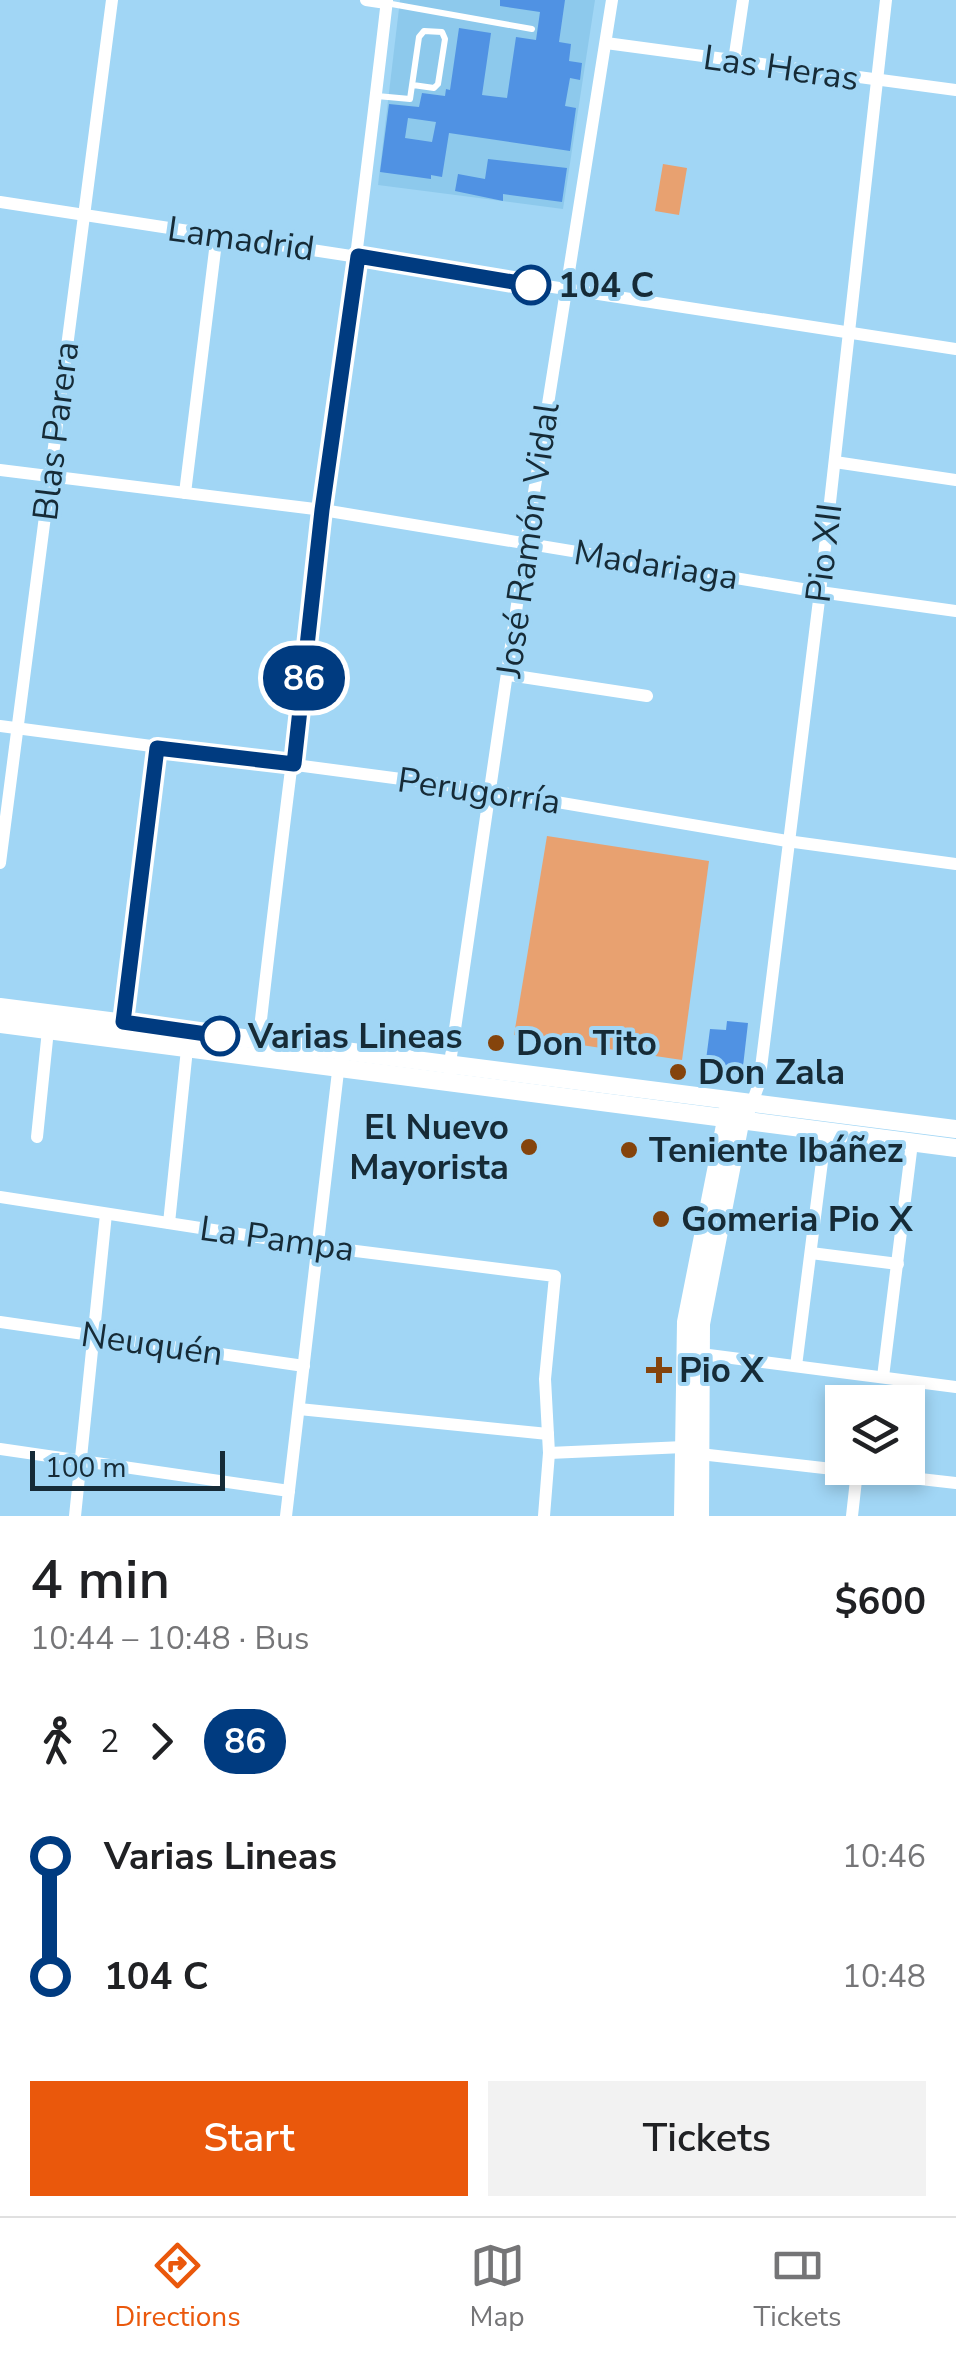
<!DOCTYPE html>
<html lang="en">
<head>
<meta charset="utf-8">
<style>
	body { margin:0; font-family:"Nunito Sans",sans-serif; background:#f2f2f2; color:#202124; height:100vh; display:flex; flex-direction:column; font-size:38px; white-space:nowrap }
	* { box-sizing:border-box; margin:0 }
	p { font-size:32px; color:#757577 }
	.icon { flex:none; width:55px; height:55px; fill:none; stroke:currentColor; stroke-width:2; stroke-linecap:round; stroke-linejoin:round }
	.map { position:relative; height:1516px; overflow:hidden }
	.sheet { display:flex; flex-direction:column; background:#fff; flex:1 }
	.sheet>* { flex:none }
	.badge { padding:0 20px; border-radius:32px; font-size:35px; line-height:65px }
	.tools { position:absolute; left:825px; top:1385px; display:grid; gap:20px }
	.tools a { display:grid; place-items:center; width:100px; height:100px; border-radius:0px; background:#fff; box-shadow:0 5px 15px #0003; font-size:50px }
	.scale { position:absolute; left:30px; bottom:25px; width:195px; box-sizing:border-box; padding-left:10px; border:5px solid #162b37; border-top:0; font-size:28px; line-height:35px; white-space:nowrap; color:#162b37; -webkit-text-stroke:8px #a1d6f5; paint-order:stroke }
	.map>.badge { position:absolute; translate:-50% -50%; box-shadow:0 0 0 5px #fff }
	.legs { display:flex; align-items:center; gap:15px; height:110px; padding:0 30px; font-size:32px }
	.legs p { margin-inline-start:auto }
	.summary { display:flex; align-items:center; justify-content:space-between; height:170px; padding:0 30px }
	h1 { font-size:55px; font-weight:600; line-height:75px }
	.primary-button { display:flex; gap:20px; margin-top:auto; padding:20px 30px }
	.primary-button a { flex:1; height:115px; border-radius:0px; background:#ea580c; color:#fff; font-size:40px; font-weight:600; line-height:115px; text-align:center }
	.primary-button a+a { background:#f2f2f2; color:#202124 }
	ul { padding:0 30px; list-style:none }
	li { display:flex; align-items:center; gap:35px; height:120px; font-size:38px }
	li i { display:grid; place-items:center; width:15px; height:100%; margin:0 12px; background:currentColor }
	li i::after { content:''; width:25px; height:25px; margin:-12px; border:8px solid; border-radius:50%; background:#fff }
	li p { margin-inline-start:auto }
	li:first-child i { background:linear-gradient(#0000 50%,currentColor 0) }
	li:last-child i { background:linear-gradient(currentColor 50%,#0000 0) }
	.tabs { display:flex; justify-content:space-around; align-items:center; height:140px; border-top:2px solid #e0e0e0; background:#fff; font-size:28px; color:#757577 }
	.tabs a { display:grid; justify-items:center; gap:5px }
	.tabs .on { color:#ea580c }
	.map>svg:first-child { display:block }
	.built { fill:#8dc9ec }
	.green { fill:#e8a170 }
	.building { fill:#5092e3; fill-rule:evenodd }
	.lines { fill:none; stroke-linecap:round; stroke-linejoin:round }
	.service { stroke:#fff; stroke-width:6 }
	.minor { stroke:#fff; stroke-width:12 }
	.secondary { stroke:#fff; stroke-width:18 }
	.line-1-casing { stroke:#fff; stroke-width:22 }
	.line-1 { stroke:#003b80; stroke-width:15 }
	.stop-1-dot { fill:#fff; stroke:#003b80; stroke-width:5 }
	.poi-dot { fill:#85440c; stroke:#a1d6f5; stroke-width:4 }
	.labels { text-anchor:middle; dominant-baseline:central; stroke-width:8; stroke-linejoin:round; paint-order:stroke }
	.street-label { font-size:35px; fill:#162b37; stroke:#a1d6f5 }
	.stop-label { font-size:35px; font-weight:bold; fill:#162b37; stroke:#a1d6f5; text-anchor:start }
	.poi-label { font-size:35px; font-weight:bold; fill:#162b37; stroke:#a1d6f5; text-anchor:start }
</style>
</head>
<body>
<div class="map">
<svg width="956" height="1516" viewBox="0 0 956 1516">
	<rect width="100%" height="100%" fill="#a1d6f5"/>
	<path class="built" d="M400 0H595L563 209 378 185Z"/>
	<g class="green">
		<path d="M663 164 687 168 679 215 655 211Z"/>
		<path d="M547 836 709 861 682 1060 514 1035Z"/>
	</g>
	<g class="building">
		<path d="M500 0H565L559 42 571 44 569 61 582 63 580 80 570 78 565 106 576 108 570 151 449 133 442 177 431 175V179L380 172 389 104 419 107 422 93 445 96 446 89 450 90 459 28 491 33 482 95 507 98 516 37 536 40 540 12 500 6ZM408 118 436 122 432 142 405 138Z"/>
		<path d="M488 159 567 168 562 202 503 194V201L455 191 458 174 485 179Z"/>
		<path d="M727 1021 748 1023 742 1075 717 1072 718 1061 706 1060 710 1029 726 1030Z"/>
	</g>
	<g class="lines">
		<g class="service">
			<path d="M386 3 532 29"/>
			<path d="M377 96 410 99 419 37 424 31 442 32 445 39 438 84 434 88 413 85"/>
		</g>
		<g class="minor">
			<path d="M366 0 386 3"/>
			<path d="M606 43 956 90"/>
			<path d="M734 61 743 0"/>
			<path d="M0 202 956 349"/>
			<path d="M835 462 956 480"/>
			<path d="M0 470 323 510 820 592 956 611"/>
			<path d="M185 493 217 234"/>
			<path d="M509 675 647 696"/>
			<path d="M0 726 492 791 787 841 956 864"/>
			<path d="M0 863 112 0"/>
			<path d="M122 1027 157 748"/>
			<path d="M258 1046C297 697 347 349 387 0"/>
			<path d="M449 1070 526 543 612 0"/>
			<path d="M752 1103 759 1084 820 592 886 0"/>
			<path d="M37 1137 48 1030"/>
			<path d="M0 1197 316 1246 555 1276 545 1379 549 1453 544 1516"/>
			<path d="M169 1223 187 1049"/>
			<path d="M811 1253 898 1264"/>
			<path d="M0 1322 304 1366"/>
			<path d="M701 1354 956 1387"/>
			<path d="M796 1366 826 1130"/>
			<path d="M883 1377 912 1143"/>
			<path d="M299 1409 548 1434"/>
			<path d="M0 1449 289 1491"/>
			<path d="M549 1453 684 1447"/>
			<path d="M700 1454 956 1483"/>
			<path d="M75 1516 106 1214"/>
			<path d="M286 1516 339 1063"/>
			<path d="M852 1516 857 1471"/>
		</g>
		<g class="secondary">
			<path d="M0 1007 956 1129"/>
			<path d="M0 1024 956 1148"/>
			<path d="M683 1516 686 1322 729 1105"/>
			<path d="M700 1516 701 1324 741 1118 746 1112"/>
		</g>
	</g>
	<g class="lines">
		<defs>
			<path id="line-1" d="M220 1036 123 1022 157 748 294 764 322 510 358 256 531 285"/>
		</defs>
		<use href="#line-1" class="line-1-casing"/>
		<use href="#line-1" class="line-1"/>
	</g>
	<g class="stop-1-dot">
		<circle cx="531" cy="285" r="18"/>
		<circle cx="220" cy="1036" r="18"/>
	</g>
	<g class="poi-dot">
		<circle cx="496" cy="1043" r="10"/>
		<circle cx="678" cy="1072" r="10"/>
		<circle cx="529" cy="1147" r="10"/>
		<circle cx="629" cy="1150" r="10"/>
		<circle cx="661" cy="1219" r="10"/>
		<path d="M654 1355h10v10h10v10h-10v10h-10v-10h-10v-10h10z"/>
	</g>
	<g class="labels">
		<g class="street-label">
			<text transform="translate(781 68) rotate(8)">Las Heras</text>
			<text transform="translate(241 239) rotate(8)">Lamadrid</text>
			<text transform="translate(56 431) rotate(-83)">Blas Parera</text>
			<text transform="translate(528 540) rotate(-82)">José Ramón Vidal</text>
			<text transform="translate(824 553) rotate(-83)">Pio XII</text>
			<text transform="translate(656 565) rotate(9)">Madariaga</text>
			<text transform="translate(479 791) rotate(8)">Perugorría</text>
			<text transform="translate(277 1239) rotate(8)">La Pampa</text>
			<text transform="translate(152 1344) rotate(8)">Neuquén</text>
		</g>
		<g class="stop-label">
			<text x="558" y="285">104 C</text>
			<text x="248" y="1036">Varias Lineas</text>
		</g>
		<g class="poi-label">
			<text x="516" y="1043">Don Tito</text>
			<text x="698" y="1072">Don Zala</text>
			<text x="509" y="1127" text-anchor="end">El Nuevo<tspan x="509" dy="40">Mayorista</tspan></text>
			<text x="649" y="1150">Teniente Ibáñez</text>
			<text x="681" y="1219">Gomeria Pio X</text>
			<text x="679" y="1370">Pio X</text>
		</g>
	</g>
</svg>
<div class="tools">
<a><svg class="icon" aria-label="layers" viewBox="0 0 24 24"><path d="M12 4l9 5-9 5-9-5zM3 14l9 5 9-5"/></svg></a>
</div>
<div class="scale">100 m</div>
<b class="badge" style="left:304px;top:678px;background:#003b80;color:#fff">86</b>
</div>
<section class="sheet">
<div class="summary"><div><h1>4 min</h1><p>10:44 – 10:48 · Bus</p></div><b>$600</b></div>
<div class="legs"><svg class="icon" aria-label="walk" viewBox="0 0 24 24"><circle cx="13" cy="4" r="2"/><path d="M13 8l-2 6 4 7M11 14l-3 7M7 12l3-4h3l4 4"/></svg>2<svg class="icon" aria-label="forward" viewBox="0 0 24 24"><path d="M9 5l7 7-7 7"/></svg><b class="badge" style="background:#003b80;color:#fff">86</b></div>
<ul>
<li><i style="color:#003b80"></i><b>Varias Lineas</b><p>10:46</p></li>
<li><i style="color:#003b80"></i><b>104 C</b><p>10:48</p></li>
</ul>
<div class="primary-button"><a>Start</a><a>Tickets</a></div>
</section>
<nav class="tabs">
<a class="on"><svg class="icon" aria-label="directions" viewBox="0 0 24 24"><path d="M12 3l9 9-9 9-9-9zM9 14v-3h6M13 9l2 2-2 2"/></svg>Directions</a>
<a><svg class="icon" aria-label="map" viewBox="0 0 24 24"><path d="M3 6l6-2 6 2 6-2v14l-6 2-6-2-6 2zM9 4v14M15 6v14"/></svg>Map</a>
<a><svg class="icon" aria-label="tickets" viewBox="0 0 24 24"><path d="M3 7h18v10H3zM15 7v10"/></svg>Tickets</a>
</nav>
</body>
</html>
